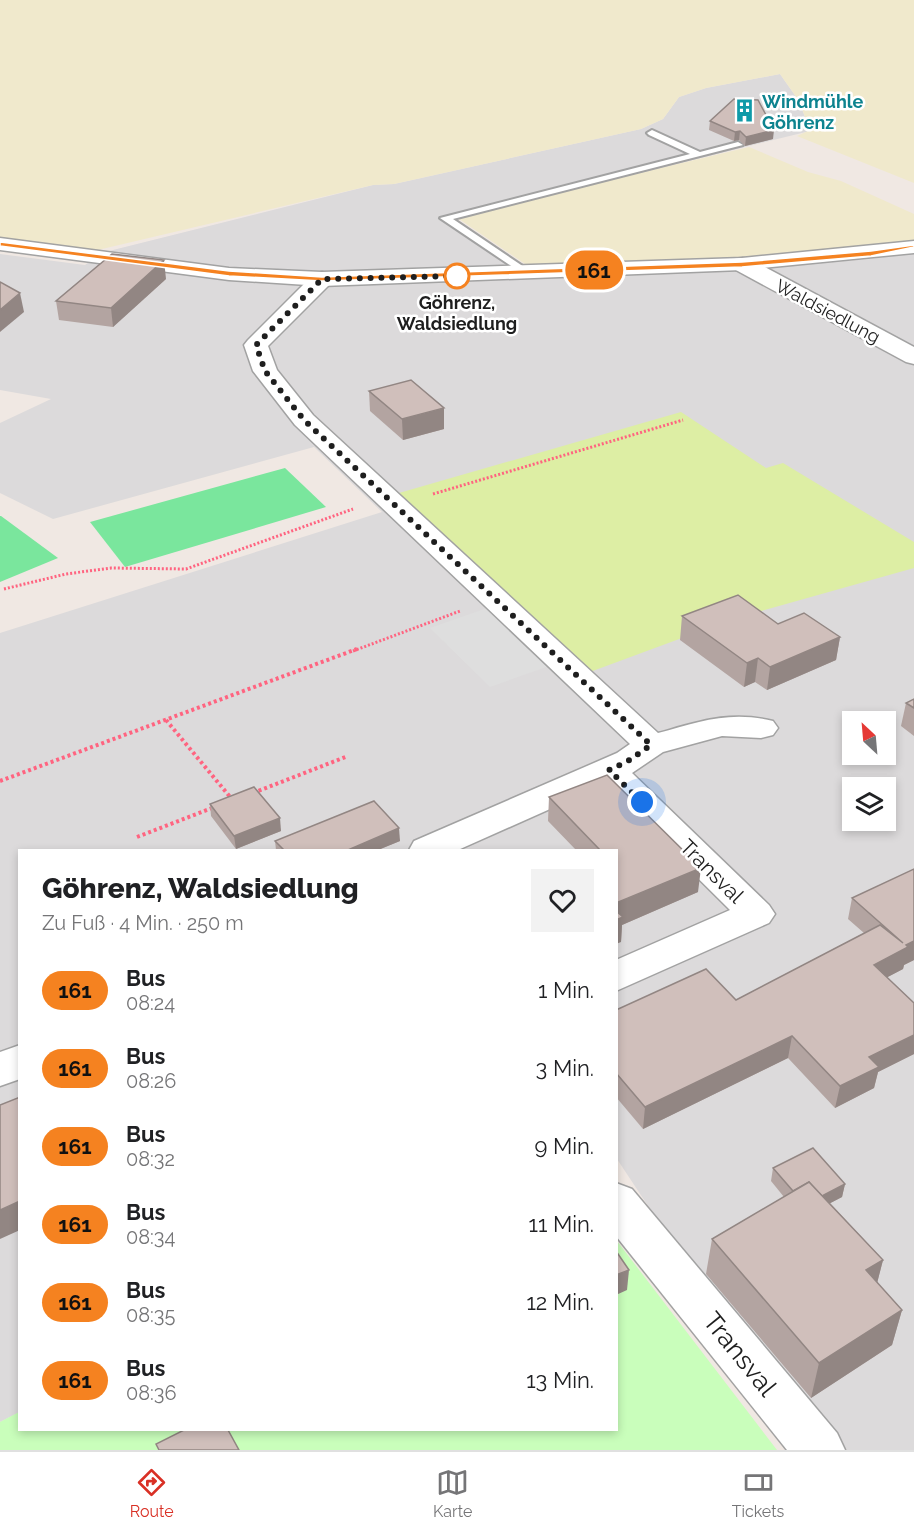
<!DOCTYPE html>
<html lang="de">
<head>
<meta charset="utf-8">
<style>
	body { margin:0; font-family:Raleway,sans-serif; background:#f2f2f2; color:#202124; height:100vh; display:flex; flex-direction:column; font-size:22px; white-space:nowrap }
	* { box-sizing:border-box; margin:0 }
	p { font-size:20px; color:#757577 }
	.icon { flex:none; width:33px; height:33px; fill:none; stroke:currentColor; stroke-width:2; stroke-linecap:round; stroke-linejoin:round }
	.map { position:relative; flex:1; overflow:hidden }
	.side { position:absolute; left:18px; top:849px; width:600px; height:582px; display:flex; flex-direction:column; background:#fff; border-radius:0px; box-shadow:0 3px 9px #0003 }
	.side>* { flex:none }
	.badge { padding:0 12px; border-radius:20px; font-size:21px; line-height:39px }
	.needle { width:39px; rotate:334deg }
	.controls { position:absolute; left:842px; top:711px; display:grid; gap:12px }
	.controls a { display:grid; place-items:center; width:54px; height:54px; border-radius:0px; background:#fff; box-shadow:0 3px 9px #0003; font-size:30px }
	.you { position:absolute; width:30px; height:30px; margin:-15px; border:4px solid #fff; border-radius:50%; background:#1a73e8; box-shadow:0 0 0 9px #1a73e833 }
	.map>.badge { position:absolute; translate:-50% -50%; box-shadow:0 0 0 3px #fff }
	.round { display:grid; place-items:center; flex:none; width:63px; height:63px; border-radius:0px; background:#f2f2f2 }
	.headline { display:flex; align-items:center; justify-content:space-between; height:102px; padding:0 24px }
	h1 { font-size:28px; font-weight:800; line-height:45px }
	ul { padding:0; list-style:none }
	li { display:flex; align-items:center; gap:18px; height:78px; padding:0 24px }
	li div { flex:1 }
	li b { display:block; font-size:22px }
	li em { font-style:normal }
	li .badge { min-width:66px; font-weight:700; text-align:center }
	.tabs { display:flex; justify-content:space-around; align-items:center; height:84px; border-top:2px solid #e0e0e0; background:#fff; font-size:16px; color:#757577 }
	.tabs a { display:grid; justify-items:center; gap:3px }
	.tabs .selected { color:#d93025 }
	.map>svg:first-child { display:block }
	.residential { fill:#dcdadb; fill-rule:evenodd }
	.farmland { fill:#f0e9cc }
	.grass { fill:#ddeea4 }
	.park { fill:#c9febb }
	.pitch { fill:#7ae69d }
	.parking { fill:#dedede }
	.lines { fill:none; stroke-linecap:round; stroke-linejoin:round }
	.service-casing { stroke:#a2a2a2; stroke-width:4 }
	.minor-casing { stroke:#a2a2a2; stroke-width:3 }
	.tertiary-casing { stroke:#a2a2a2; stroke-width:3 }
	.path-far1 { stroke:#ff6480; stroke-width:3; stroke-dasharray:2 2; stroke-linecap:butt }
	.path { stroke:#ff6480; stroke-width:4; stroke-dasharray:3 3; stroke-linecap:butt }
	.service { fill:#fff; fill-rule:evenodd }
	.minor { fill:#fff; fill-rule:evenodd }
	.tertiary { fill:#fff; fill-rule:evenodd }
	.wall { fill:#b3a4a1 }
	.shaded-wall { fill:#928683 }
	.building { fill:#d0bfbb; stroke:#928683; stroke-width:1.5 }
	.line { fill:#f58220; stroke:#fff; stroke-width:1.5 }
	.walk { stroke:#1e1e1e; stroke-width:6; stroke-dasharray:0 10.8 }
	.stop-dot { fill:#fff; stroke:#f58220; stroke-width:3 }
	.labels { text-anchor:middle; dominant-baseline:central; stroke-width:5; stroke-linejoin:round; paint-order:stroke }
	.far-culture-label { font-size:18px; font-weight:bold; fill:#0d838f; stroke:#fff; text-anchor:start }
	.far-stop-label { font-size:18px; font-weight:bold; fill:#1e1e1e; stroke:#fff }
	.far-street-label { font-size:18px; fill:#1e1e1e; stroke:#fff }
	.street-label { font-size:21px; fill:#1e1e1e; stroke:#fff }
	.near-street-label { font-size:26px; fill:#1e1e1e; stroke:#fff }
</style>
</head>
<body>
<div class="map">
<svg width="914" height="1450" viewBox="0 0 914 1450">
	<rect width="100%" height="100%" fill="#f0e8e3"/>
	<path class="residential" d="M780 74 799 101 810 131 454 219 529 270 534 278 745 269 870 259 914 253V1450H847L697 1280 617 1159 616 850H20V1412L0 1422V633L382 512 314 447 53 519 0 493V423L51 399 0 390V254L85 265 101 253 373 185 394 184 641 129 663 119 679 97 706 88ZM852 722H885V754H852ZM852 788H885V820H852Z"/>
	<g class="farmland">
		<path d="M0 0H914V183L797 136 810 130 799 101 780 74 706 88 679 97 663 119 641 129 394 184 373 185 85 253 0 243Z"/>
		<path d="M749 147 808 172 841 181 914 214V245L857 252 534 270 456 217Z"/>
	</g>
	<path class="grass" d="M681 412 766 468 783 463 914 542V568L736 618 590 672 399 493Z"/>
	<path class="park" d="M617 1241 777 1450H0V1422L19 1412 20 1430H616Z"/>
	<g class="pitch">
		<path d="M285 468 326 507 125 567 90 522Z"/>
		<path d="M0 516H1L58 558 0 582Z"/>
	</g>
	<path class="parking" d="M490 607 552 665 490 687 430 628Z"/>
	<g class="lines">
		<defs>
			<path id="service" d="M652 130 700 152 738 142 743 145 453 219 530 271 531 273 526 276 440 218 690 154 649 135 647 133Z"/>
			<g id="minor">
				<path d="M742 258 750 259 914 347V364L906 362 734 269 731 264 734 259Z"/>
				<path d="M322 272 330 274 333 279 330 284 268 346 277 370 313 415 658 733C698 722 730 710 773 721L778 728 773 735 761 738 722 736 663 752 632 773 769 905 775 914 769 923 616 991V960L730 910 604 785 458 850H409L414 841 617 753 630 744 295 425 253 371 244 345 248 340 314 274Z"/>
				<path d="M20 1045V1079L0 1086V1052Z"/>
				<path d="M616 1183 632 1189 837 1433 845 1450H787L616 1236Z"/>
			</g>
			<path id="tertiary" d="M0 238 229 268 322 272 742 258 914 241V253L742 270 322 286 229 280 0 250Z"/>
		</defs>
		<use href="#service" class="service-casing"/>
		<use href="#minor" class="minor-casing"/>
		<use href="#tertiary" class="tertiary-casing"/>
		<g class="path-far1">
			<path d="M433 494 683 420"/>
			<path d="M4 589 66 574 111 568 186 569 353 509"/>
			<path d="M353 651 460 611"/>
		</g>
		<g class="path">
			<path d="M166 720 231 798"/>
			<path d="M0 781 357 649"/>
			<path d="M253 793 348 756"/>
			<path d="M137 837 212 808"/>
		</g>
		<use href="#service" class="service"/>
		<use href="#minor" class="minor"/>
		<use href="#tertiary" class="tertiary"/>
	</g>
	<g class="wall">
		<path d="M710 121 773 139 745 146 739 140 734 141 709 130Z"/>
		<path d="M166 279 113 327 59 320 56 301Z"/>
		<path d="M369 391 444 429 403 440 370 411Z"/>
		<path d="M682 616 778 624 840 637 836 660 767 690 755 682 744 687 680 640Z"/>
		<path d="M914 699V736L901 726 906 703Z"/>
		<path d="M549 797 698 892 622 925 621 942 616 850H576L548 821Z"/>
		<path d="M210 804 281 831 236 849 211 816Z"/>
		<path d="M275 841H400L378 850H276Z"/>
		<path d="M914 869V960L904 965 903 969 887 977 914 1003V1054L878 1072 874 1088 835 1108 788 1058 643 1129 616 1097V1010L736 1000 864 933 848 919 852 898Z"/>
		<path d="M773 1168 845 1184 842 1197 830 1203 883 1260 877 1283 902 1310 892 1345 811 1398 706 1274 712 1239 784 1197 771 1181Z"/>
	</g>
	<g class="shaded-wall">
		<path d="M774 130 773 139 745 146 746 137Z"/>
		<path d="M740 131 739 140 734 141 735 132Z"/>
		<path d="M164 260 166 279 113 327 111 308Z"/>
		<path d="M20 293 24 312 0 332V310Z"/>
		<path d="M444 408V429L403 440 402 419Z"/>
		<path d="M840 637 836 660 767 690 770 667Z"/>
		<path d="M758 658 755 682 744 687 747 663Z"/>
		<path d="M280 818 281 831 236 849 234 836Z"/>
		<path d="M399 828 400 841 378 850H348Z"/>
		<path d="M701 868 698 892 622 925 621 942 616 944V903Z"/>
		<path d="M914 941V960L904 965 903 969 869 987 874 965 906 945Z"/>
		<path d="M914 1035V1054L878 1072 874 1088 835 1108 840 1086 869 1057Z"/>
		<path d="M792 1036 788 1058 643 1129 645 1107Z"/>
		<path d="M845 1184 842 1197 802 1218 805 1205Z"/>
		<path d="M20 1201V1230L0 1239V1210Z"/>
		<path d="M883 1260 874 1295 866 1270Z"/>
		<path d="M629 1270 627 1290 616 1295V1275Z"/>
		<path d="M902 1310 892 1345 811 1398 819 1363Z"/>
	</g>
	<g class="building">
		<path d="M734 99 758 100 774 130 746 137 740 131 735 132 710 121Z"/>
		<path d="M112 254 164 260 111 308 56 301Z"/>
		<path d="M0 282 20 293 0 310Z"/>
		<path d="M411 380 444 408 402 419 369 391Z"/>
		<path d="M738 595 778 624 804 613 840 637 770 667 758 658 747 663 682 616Z"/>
		<path d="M914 699V708L906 703Z"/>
		<path d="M607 775 701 868 616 903V850H597H600L549 797Z"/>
		<path d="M254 787 280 818 234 836 210 804Z"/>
		<path d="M374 801 399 828 348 850H284L275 841Z"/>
		<path d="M914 869V941L906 945 908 947 874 965 914 1003V1035L869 1057 879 1067 840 1086 792 1036 645 1107 616 1073V1010L706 969 736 1000 880 925 903 943 852 898Z"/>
		<path d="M616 911 623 917 616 920Z"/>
		<path d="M20 1097V1201L0 1210V1105Z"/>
		<path d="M813 1148 845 1184 822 1196 809 1182 793 1191 773 1168Z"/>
		<path d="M809 1182 883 1260 866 1270 902 1310 819 1363 712 1239Z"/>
		<path d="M616 1251 629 1270 616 1275Z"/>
		<path d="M184 1430H228L239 1450H159L156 1444Z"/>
	</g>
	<path class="line" d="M0 242 229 271 322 277 742 262 871 251 914 245V247L871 256 742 267 322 281 229 276 0 246Z"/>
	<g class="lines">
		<path class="walk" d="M457 276 322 279 256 345 265 371 304 420 651 745 628 761 609 770 642 802"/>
	</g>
	<defs>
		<symbol id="building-bare" viewBox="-9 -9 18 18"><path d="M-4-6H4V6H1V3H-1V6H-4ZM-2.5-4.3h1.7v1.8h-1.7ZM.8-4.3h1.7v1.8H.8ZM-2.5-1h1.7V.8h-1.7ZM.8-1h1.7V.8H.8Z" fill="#0f9aa8" stroke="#fff" stroke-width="2.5" paint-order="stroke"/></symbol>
	</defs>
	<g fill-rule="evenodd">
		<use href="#building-bare" x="728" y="94" width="33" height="33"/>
	</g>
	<circle class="stop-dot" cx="457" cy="276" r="12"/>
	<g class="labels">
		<g class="far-culture-label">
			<text x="762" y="101">Windmühle<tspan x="762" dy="21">Göhrenz</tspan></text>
		</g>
		<g class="far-stop-label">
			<text x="457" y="302">Göhrenz,<tspan x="457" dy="21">Waldsiedlung</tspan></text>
		</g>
		<g class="far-street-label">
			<text transform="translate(828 311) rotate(28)">Waldsiedlung</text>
		</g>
		<g class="street-label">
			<text transform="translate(712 871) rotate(45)">Transval</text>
		</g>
		<g class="near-street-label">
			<text transform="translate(740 1354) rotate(51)">Transval</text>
		</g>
	</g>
</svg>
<div class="controls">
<a><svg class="needle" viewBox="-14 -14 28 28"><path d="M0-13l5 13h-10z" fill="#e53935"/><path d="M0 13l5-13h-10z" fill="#757577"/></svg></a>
<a><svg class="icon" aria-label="layers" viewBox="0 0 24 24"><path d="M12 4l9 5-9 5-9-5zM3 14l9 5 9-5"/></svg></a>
</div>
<div class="you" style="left:642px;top:802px"></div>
<b class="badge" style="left:594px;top:270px;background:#f58220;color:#111">161</b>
<section class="side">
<div class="headline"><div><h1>Göhrenz, Waldsiedlung</h1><p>Zu Fuß · 4 Min. · 250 m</p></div><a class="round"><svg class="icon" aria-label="heart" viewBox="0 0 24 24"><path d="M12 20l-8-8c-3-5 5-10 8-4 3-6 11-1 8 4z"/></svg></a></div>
<ul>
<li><span class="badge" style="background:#f58220;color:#111">161</span><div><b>Bus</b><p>08:24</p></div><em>1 Min.</em></li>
<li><span class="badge" style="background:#f58220;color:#111">161</span><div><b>Bus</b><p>08:26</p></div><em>3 Min.</em></li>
<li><span class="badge" style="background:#f58220;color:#111">161</span><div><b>Bus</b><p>08:32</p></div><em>9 Min.</em></li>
<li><span class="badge" style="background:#f58220;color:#111">161</span><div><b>Bus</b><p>08:34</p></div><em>11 Min.</em></li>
<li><span class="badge" style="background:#f58220;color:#111">161</span><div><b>Bus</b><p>08:35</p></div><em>12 Min.</em></li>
<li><span class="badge" style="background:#f58220;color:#111">161</span><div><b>Bus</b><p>08:36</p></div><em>13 Min.</em></li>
</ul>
</section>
</div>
<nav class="tabs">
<a class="selected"><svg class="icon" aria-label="directions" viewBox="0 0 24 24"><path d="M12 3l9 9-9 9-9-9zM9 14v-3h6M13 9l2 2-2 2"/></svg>Route</a>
<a><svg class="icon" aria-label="map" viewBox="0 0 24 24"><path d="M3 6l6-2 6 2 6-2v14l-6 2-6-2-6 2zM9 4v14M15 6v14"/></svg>Karte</a>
<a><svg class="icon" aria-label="tickets" viewBox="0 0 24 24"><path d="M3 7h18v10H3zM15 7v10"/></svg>Tickets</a>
</nav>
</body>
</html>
